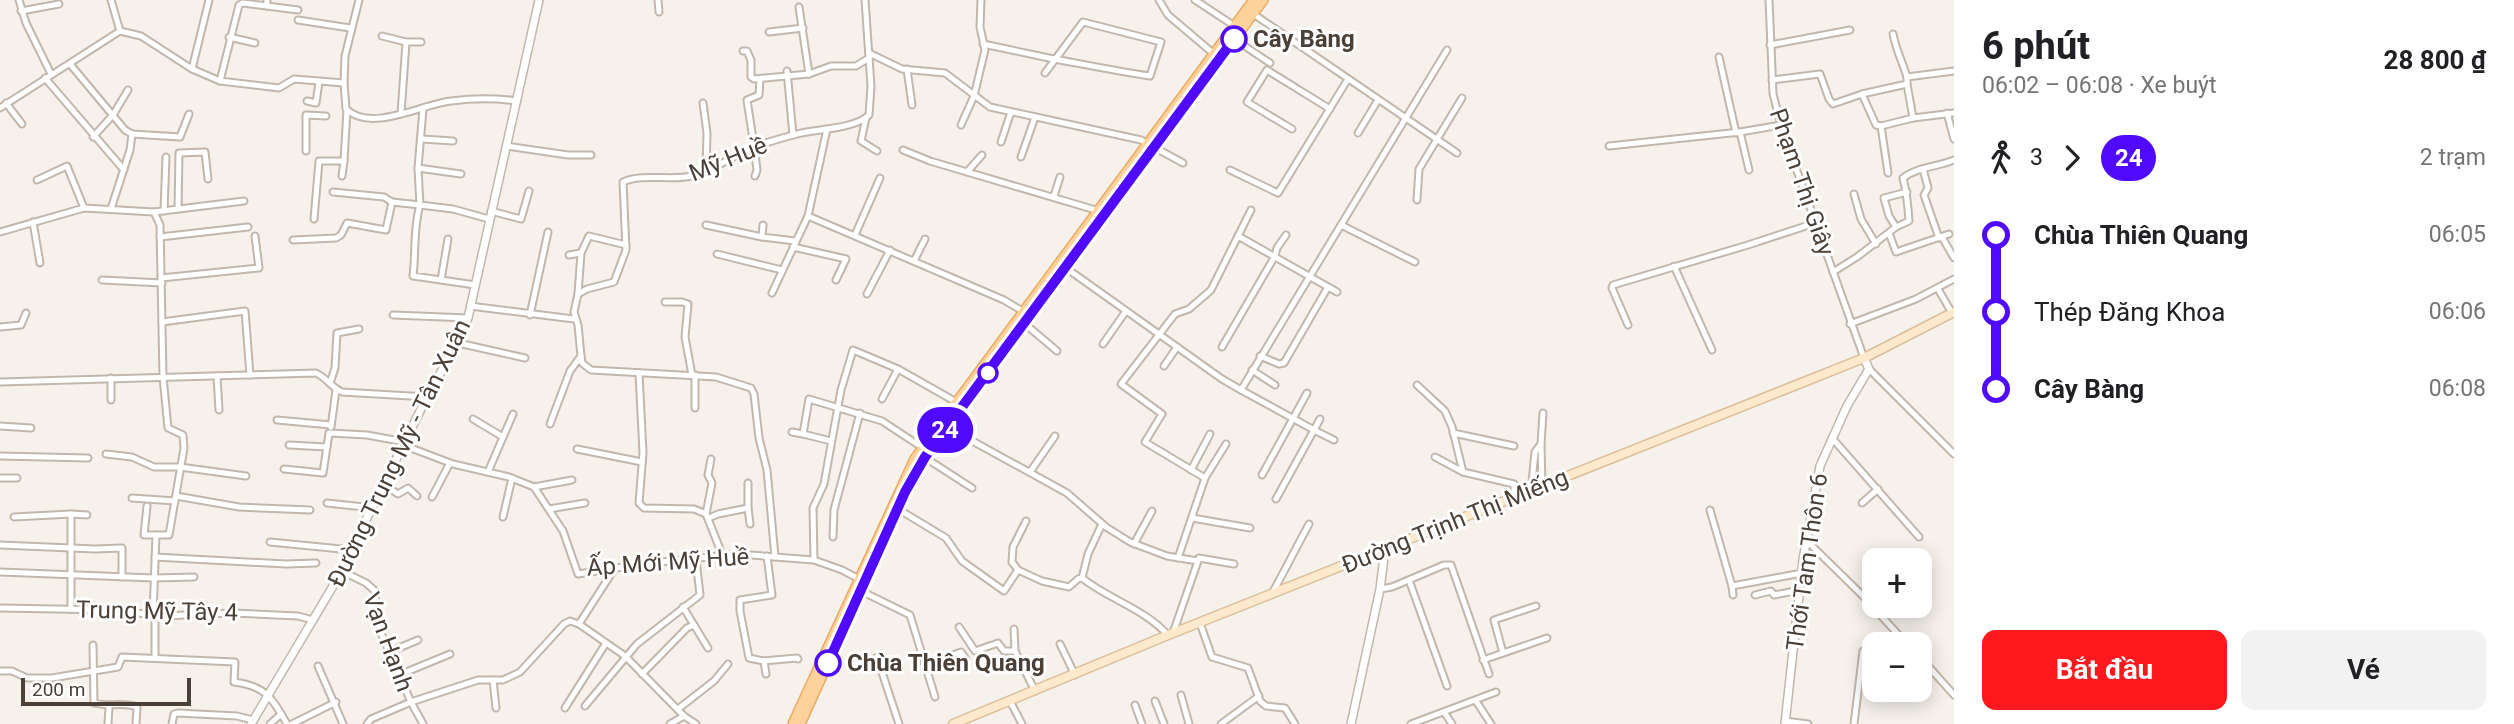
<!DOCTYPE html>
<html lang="vi">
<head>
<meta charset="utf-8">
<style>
	body { margin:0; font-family:Roboto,sans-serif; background:#f2f2f2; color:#202124; height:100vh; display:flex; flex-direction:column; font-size:26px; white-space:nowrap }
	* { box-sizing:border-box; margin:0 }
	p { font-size:23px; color:#757577 }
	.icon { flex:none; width:38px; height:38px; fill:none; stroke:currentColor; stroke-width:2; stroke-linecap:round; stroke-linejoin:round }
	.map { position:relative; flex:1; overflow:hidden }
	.sheet { display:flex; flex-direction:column; background:#fff; width:560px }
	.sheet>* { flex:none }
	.badge { padding:0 14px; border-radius:23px; font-size:24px; line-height:46px }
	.tools { position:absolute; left:1862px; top:548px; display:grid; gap:14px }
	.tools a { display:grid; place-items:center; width:70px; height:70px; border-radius:14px; background:#fff; box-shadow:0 4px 18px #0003; font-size:35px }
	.scale { position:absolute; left:21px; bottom:18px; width:170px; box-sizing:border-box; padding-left:7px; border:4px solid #4b4038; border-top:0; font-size:19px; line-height:24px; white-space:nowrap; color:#4b4038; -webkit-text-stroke:5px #fff; paint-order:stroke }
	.map>.badge { position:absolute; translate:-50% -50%; box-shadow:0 0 0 4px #fff }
	.legs { display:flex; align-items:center; gap:10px; height:77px; padding:0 28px; font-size:23px }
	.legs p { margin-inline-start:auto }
	.summary { display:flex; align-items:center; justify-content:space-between; height:119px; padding:0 28px }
	h1 { font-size:38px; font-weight:700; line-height:52px }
	.cta { display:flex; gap:14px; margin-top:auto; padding:14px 28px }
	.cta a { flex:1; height:80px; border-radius:14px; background:#ff191f; color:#fff; font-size:28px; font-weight:700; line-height:80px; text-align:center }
	.cta a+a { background:#f2f2f2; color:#202124 }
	ul { padding:0 28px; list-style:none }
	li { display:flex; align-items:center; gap:24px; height:77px; font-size:26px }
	li i { display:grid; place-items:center; width:10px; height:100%; margin:0 9px; background:currentColor }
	li i::after { content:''; width:18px; height:18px; margin:-9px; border:5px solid; border-radius:50%; background:#fff }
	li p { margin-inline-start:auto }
	li:first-child i { background:linear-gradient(#0000 50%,currentColor 0) }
	li:last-child i { background:linear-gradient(currentColor 50%,#0000 0) }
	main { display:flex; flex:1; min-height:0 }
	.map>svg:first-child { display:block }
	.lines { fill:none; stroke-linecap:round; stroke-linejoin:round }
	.minor-casing { stroke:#c2b7ac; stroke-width:9 }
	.tertiary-casing { stroke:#c2b7ac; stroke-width:10 }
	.secondary-casing { stroke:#dbbe9b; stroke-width:11 }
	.primary-casing { stroke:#ebaa64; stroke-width:12 }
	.minor { stroke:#fff; stroke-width:5 }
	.tertiary { stroke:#fff; stroke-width:7 }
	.secondary { stroke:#ffe9cc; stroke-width:8 }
	.primary { stroke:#ffd19b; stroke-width:9 }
	.line-1-casing { stroke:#fff; stroke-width:16 }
	.line-1 { stroke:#4f0aff; stroke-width:10 }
	.stop-1-dot { fill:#fff; stroke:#4f0aff; stroke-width:3.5 }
	.labels { text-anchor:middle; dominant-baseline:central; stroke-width:6; stroke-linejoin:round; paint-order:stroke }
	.stop-label { font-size:24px; font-weight:bold; fill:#4b4038; stroke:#fff; text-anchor:start }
	.street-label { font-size:24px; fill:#4b4038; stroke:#fff }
</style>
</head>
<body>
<main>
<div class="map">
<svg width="1954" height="724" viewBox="0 0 1954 724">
	<rect width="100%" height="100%" fill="#f6f1eb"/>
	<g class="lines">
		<defs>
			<g id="minor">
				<path d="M19 0 26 23 51 74"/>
				<path d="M111 0 120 31"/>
				<path d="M267 0V6L298 10"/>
				<path d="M658 0 659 12"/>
				<path d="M1159 0 1168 15 1214 54"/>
				<path d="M1195 0 1236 27"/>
				<path d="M1769 0 1773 94 1782 129 1864 358"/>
				<path d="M799 7 809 74 831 66H856L869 58"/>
				<path d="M21 11 59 4"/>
				<path d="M1252 13 1457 153"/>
				<path d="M298 20 350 28"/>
				<path d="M769 32 803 28"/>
				<path d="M1893 34C1896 50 1902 61 1907 77"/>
				<path d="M382 36 406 42 401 114"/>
				<path d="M229 37 255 43"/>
				<path d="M1234 39 1270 63"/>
				<path d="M406 42H421"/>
				<path d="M983 44 1049 58C1082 64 1116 71 1150 76L1161 42 1083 22 1045 73"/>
				<path d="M1770 45 1850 30"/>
				<path d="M743 51H747L751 60V77L754 79 809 74"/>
				<path d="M869 53 902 69 945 73 990 107 1141 140 1183 163"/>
				<path d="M1719 57 1736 133"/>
				<path d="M70 64 125 130 132 134 130 150 111 209"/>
				<path d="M192 69 209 0"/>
				<path d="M907 69 912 105"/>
				<path d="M787 71 793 135"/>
				<path d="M45 78 124 170"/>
				<path d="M1772 80 1820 74 1829 99 1833 104 1862 94 1907 84V77L1954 71"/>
				<path d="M220 81 239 5 243 3 267 6"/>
				<path d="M344 83 345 56 359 0"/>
				<path d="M1907 84 1913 118"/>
				<path d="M1862 94 1876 125 1881 126 1913 118 1954 113"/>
				<path d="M307 101 316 103 319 82"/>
				<path d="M6 103 22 124"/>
				<path d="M703 103 707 133 706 171"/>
				<path d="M0 108 120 31 141 36 192 69 220 81 279 88 294 79 344 83 346 109C371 133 422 104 451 101 473 98 496 98 517 101"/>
				<path d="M423 109 418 168 420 205 453 209 489 219"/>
				<path d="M1947 113 1954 139"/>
				<path d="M866 118 861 141 877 151"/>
				<path d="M961 125 974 96 985 50 980 27 981 0"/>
				<path d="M1881 126 1888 173"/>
				<path d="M1292 129 1247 102 1267 70 1330 109"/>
				<path d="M1740 132 1749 170"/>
				<path d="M1358 133 1378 100"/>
				<path d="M132 134 180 137 189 114"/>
				<path d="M93 137 113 115 128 90"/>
				<path d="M422 139 453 141"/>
				<path d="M1001 142 1011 112"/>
				<path d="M506 146 568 155H591"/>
				<path d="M754 146 747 100 759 95 760 79"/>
				<path d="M1609 146 1740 132 1781 125"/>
				<path d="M754 147 757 170 755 176"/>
				<path d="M903 150 930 161 1099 211"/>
				<path d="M306 151V115L326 116"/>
				<path d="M1021 157 1035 117"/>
				<path d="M418 168 461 174"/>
				<path d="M1923 169 1928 188 1924 195 1939 238"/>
				<path d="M1230 170 1278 193 1348 79"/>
				<path d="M967 172 982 155"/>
				<path d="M342 176 344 161"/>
				<path d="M37 180 67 166 84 208"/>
				<path d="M333 192 384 197 392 202"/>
				<path d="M1854 194 1861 219 1876 244"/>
				<path d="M1054 196 1060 177"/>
				<path d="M1417 200 1419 169 1462 98"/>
				<path d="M178 209 179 153 205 152 208 179"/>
				<path d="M164 211 166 157"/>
				<path d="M491 211 521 219 529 191"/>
				<path d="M154 212 244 201"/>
				<path d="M808 216 1004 300 1024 312"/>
				<path d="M314 219 319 161H344L347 110"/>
				<path d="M33 222 40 263"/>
				<path d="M706 225 762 237"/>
				<path d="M763 225 762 237 795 241"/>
				<path d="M1341 225 1415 262"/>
				<path d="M1896 227 1889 216 1884 198 1907 192"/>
				<path d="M0 232 84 208 154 212 160 225 163 377 168 428 183 435 184 448 169 535H144L147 506"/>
				<path d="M1889 233 1896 252 1949 234"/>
				<path d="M855 235 880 178"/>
				<path d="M1238 236 1251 210"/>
				<path d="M160 237 248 227"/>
				<path d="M1942 237 1954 258"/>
				<path d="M293 240 336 238 341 235 347 223 386 230 392 202 420 205C413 229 416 252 413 276L441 280 448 239"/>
				<path d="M793 247 846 259 836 280"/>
				<path d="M717 254 782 270"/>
				<path d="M569 255 581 253 589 236 626 245"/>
				<path d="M914 261 925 239"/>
				<path d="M1674 266 1712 350"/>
				<path d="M1066 268 1222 379 1241 390"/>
				<path d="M1833 272 1857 257 1896 227 1909 221C1908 206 1907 193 1903 178 1917 167 1937 167 1954 160"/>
				<path d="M161 278 259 268 255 236"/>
				<path d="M102 280 162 283"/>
				<path d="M441 280 475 285"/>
				<path d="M1938 289 1952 313"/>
				<path d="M772 293 808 216 827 129"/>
				<path d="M578 294 581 253"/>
				<path d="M867 294 890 250"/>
				<path d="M665 302H682L688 304 685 337 692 375"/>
				<path d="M470 306 574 319"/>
				<path d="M393 315 468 318"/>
				<path d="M530 315 548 232"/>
				<path d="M162 322 245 311 250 375"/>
				<path d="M1025 324 1057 351"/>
				<path d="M1850 324 1916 299 1954 279"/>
				<path d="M1628 325 1612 288 1613 285 1748 245 1815 223"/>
				<path d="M0 327 21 325 26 313"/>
				<path d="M458 343 525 358"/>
				<path d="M1103 344 1126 311"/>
				<path d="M1222 347 1275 256 1277 248 1286 235"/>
				<path d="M1260 356 1279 364 1284 363 1328 287"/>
				<path d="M1164 366 1177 347"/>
				<path d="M1869 369 1954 454"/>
				<path d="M1252 370 1275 385"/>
				<path d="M639 373 643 453 639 503 644 508 694 509 706 514 720 549V554L717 558"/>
				<path d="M695 375V408"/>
				<path d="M217 376 219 410"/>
				<path d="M0 382 316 373C327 378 332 388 342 392L427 397"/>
				<path d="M330 383 335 368 337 333 359 329"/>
				<path d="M1417 385 1445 411 1452 427 1463 472 1514 484V499"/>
				<path d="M882 399 898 369"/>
				<path d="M111 400V378"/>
				<path d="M473 419 503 437"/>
				<path d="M1320 419 1314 430 1334 440"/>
				<path d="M277 420 331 425"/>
				<path d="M550 424 570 371 581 356"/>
				<path d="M0 426 31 428"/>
				<path d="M331 427 336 390"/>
				<path d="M947 427 1067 493 1106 527 1130 542 1167 556 1198 561 1173 633"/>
				<path d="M792 432 803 434"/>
				<path d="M1453 433 1514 446"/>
				<path d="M1832 438 1919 537"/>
				<path d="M831 441 803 434 809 399 882 421 923 448"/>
				<path d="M1541 444 1542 487"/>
				<path d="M289 445 327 447"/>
				<path d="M403 445 453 464 509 477 534 487 563 531 578 574 642 564 738 554 814 560 842 570 859 579"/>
				<path d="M577 449 642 462"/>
				<path d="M106 454 132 457 154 467H180L246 476"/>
				<path d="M0 456 88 458"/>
				<path d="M924 457 972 488"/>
				<path d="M1435 457 1463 472"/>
				<path d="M284 469 323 473 329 433 367 435 405 442"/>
				<path d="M1191 470 1210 434"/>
				<path d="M488 472 513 414"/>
				<path d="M1030 472 1055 436"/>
				<path d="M1262 475 1307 393"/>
				<path d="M0 478H17"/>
				<path d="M1205 478 1226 444"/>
				<path d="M384 485 398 494 408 488 417 496"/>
				<path d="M534 487 572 480"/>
				<path d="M1531 492 1535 452 1541 444 1543 413"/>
				<path d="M176 496 239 507 310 510"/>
				<path d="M432 497 450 463"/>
				<path d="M132 498 175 501"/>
				<path d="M1276 499 1314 430 1241 390 1447 50"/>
				<path d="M327 503 373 508"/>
				<path d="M1862 503 1878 489"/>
				<path d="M748 508 750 524"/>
				<path d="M549 509 585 503"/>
				<path d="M898 509 946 538 962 561 1004 591 1018 570 1042 581 1069 587 1078 579 1082 578"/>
				<path d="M1710 510 1732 586"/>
				<path d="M71 514 87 515"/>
				<path d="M706 514 712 483 708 475 711 459"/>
				<path d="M14 517 71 514V609"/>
				<path d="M503 517 512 478"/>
				<path d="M709 518 718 514 748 508V483"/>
				<path d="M1192 518 1250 528"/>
				<path d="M833 537 834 510 860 413"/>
				<path d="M1807 541 1862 595 1907 644"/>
				<path d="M270 542 351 550"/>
				<path d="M1134 544 1152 511"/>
				<path d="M0 545 95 549 122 548V577"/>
				<path d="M155 557 286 564 316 563"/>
				<path d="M775 557 767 470 759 438 754 394 751 388 716 377 591 370 582 363 581 356 578 325 574 312 578 294 587 289 614 282 626 250 623 182C643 173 670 181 692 176 709 172 725 161 741 153 759 144 778 139 797 134 816 129 855 129 869 115L871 86 865 0"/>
				<path d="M1178 558 1205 478 1145 442 1162 414 1121 384 1175 314 1189 309 1211 290 1238 236 1337 292"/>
				<path d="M814 560 813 508 824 484 841 390 853 350 898 369 958 403"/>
				<path d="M1198 560 1199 558 1234 564"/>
				<path d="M1018 570 1012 562 1013 547 1026 521"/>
				<path d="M342 571 366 583 374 590 381 633 411 702 423 724"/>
				<path d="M0 572 154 578 194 577"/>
				<path d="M1082 578C1110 600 1143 608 1168 635"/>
				<path d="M1082 578 1088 554 1102 524"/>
				<path d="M1409 580 1447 686"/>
				<path d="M1380 589 1392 587 1444 565H1451L1489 674"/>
				<path d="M861 591 910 615 935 697"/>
				<path d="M1273 592 1309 524"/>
				<path d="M1733 595 1732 586 1802 573"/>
				<path d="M1755 595 1771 591 1774 595 1800 590"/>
				<path d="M683 607 708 648"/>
				<path d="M0 608 112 610 162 616 232 613 298 616 313 620"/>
				<path d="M153 615 156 535"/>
				<path d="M155 615V658"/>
				<path d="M1200 623 1212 657 1248 668 1260 701 1266 706 1285 708 1295 724"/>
				<path d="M579 624 615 568"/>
				<path d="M959 627 975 651 998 643 1004 651H1015L1035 691"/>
				<path d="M1014 629 1015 651"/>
				<path d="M1060 644 1075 675"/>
				<path d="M93 645 94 703C109 707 125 702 137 707L136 724"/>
				<path d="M389 652 418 640"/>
				<path d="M1503 653 1494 620 1536 606"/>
				<path d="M877 657 899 724"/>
				<path d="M1920 657 1954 695"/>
				<path d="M1483 660 1547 638"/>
				<path d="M763 661 797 658 798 659"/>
				<path d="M925 665 961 652 966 659"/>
				<path d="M318 666 343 724"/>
				<path d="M0 671H12L27 678H52L118 667 122 657 235 662 234 682C266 686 272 698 287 724"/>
				<path d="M642 674 687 628 694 625"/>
				<path d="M766 674 764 661 749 658 740 611V600L772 595 767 556"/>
				<path d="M399 675 450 654"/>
				<path d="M493 680 496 708"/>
				<path d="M1181 695 1189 724"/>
				<path d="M1010 701 1022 724"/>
				<path d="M1155 701 1164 724"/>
				<path d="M1476 701 1491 724"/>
				<path d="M1135 705 1142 724"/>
				<path d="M585 706 637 644 700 595 696 560"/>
				<path d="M565 708 606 643"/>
				<path d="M678 709 714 681 728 664"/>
				<path d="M1444 712 1452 724"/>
				<path d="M1785 721 1808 724"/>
				<path d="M108 724 109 707"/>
				<path d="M172 724 174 714 178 713 237 716 253 720"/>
				<path d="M270 724 281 714"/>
				<path d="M292 724 336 702"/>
				<path d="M367 724 371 719 411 702 478 680H503L520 672 564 624 570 621 579 624 625 656 684 716 696 724"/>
				<path d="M670 724 684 716"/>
				<path d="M1221 724 1259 696"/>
				<path d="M1411 724 1496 692"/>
				<path d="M1854 724 1863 651"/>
			</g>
			<g id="tertiary">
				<path d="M251 724 342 571 351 550 427 397 460 338 468 318 539 0"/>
				<path d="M1351 724 1380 589 1385 550"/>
				<path d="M1785 724 1803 560 1820 466 1847 406 1869 369 1864 358"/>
			</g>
			<path id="secondary" d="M953 724 1168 635 1864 358 1954 312"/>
			<g id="primary">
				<path d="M793 724 915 459 1254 0"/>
				<path d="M800 724 905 492 924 457 1263 0"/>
			</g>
		</defs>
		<use href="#minor" class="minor-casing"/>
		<use href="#tertiary" class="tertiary-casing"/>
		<use href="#secondary" class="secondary-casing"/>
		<use href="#primary" class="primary-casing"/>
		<use href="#minor" class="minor"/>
		<use href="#tertiary" class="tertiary"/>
		<use href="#secondary" class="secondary"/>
		<use href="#primary" class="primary"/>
	</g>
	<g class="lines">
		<defs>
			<path id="line-1" d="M828 663 905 492 925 457 1234 39"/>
		</defs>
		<use href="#line-1" class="line-1-casing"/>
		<use href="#line-1" class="line-1"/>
	</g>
	<g class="stop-1-dot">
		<circle cx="1234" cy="39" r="12"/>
		<circle cx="988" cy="373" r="9"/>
		<circle cx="828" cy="663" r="12"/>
	</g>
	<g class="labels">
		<g class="stop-label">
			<text x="1253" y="39">Cây Bàng</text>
			<text x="847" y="663">Chùa Thiên Quang</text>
		</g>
		<g class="street-label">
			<text transform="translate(728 159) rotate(-22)">Mỹ Huề</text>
			<text transform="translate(1802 182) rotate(71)">Phạm Thị Giây</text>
			<text transform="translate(399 453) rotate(-64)">Đường Trung Mỹ - Tân Xuân</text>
			<text transform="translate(1455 521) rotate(-22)">Đường Trịnh Thị Miếng</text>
			<text transform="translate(668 562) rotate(-4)">Ấp Mới Mỹ Huề</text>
			<text transform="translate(1807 562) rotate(-82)">Thới Tam Thôn 6</text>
			<text transform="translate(157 611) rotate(1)">Trung Mỹ Tây 4</text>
			<text transform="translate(388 642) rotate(70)">Vạn Hạnh</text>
		</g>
	</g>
</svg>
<div class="tools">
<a>+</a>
<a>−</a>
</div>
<div class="scale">200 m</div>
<b class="badge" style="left:945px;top:430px;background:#4f0aff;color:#fff">24</b>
</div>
<section class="sheet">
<div class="summary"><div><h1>6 phút</h1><p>06:02 – 06:08 · Xe buýt</p></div><b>28 800 ₫</b></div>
<div class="legs"><svg class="icon" aria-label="walk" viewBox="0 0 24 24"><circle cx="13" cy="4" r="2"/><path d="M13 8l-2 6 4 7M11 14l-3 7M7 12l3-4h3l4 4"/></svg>3<svg class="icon" aria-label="forward" viewBox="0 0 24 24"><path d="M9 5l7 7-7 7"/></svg><b class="badge" style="background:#4f0aff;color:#fff">24</b><p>2 trạm</p></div>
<ul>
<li><i style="color:#4f0aff"></i><b>Chùa Thiên Quang</b><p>06:05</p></li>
<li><i style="color:#4f0aff"></i><span>Thép Đăng Khoa</span><p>06:06</p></li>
<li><i style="color:#4f0aff"></i><b>Cây Bàng</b><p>06:08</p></li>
</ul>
<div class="cta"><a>Bắt đầu</a><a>Vé</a></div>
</section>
</main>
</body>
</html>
